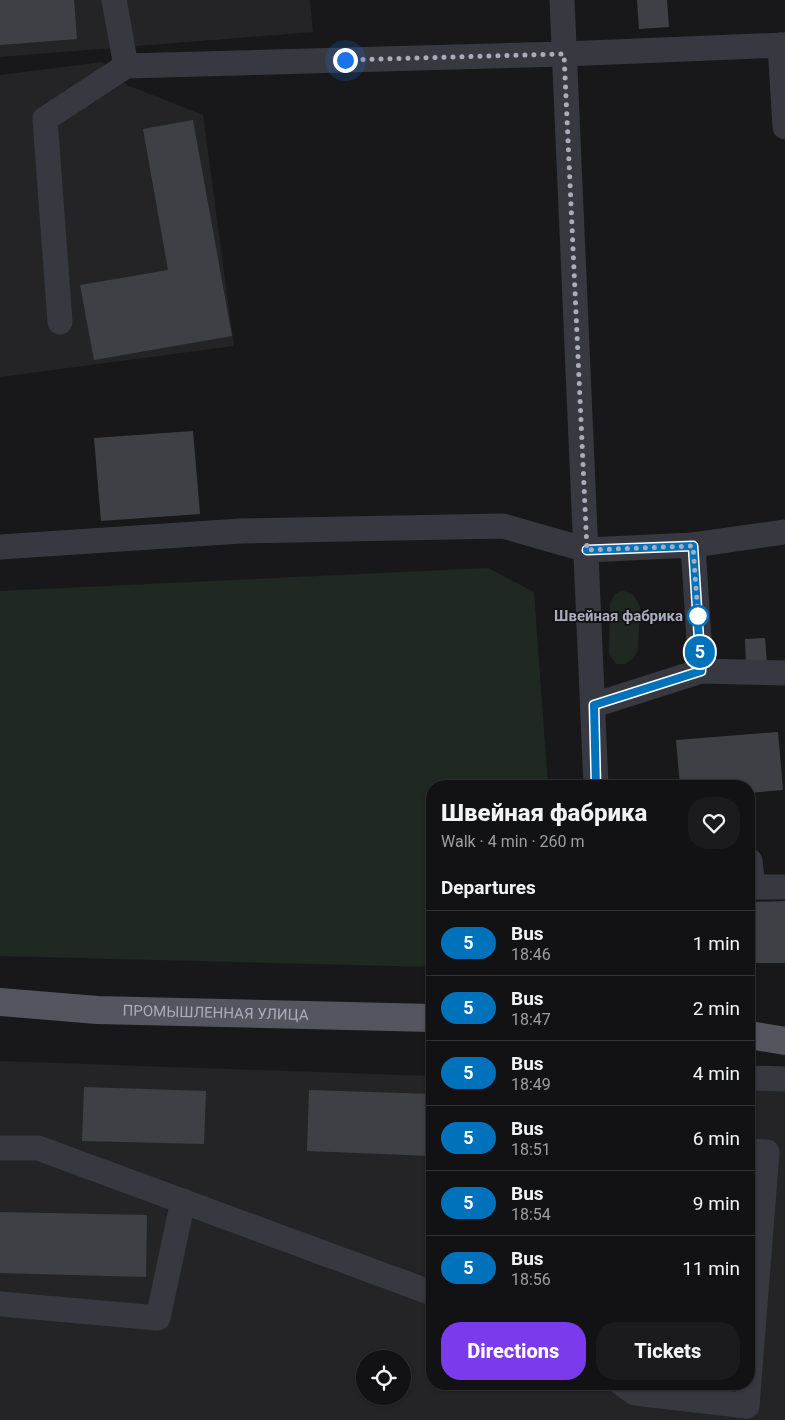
<!DOCTYPE html>
<html lang="en">
<head>
<meta charset="utf-8">
<style>
	body { margin:0; font-family:Roboto,sans-serif; background:#1b1b1d; color:#f1f3f6; height:100vh; display:flex; flex-direction:column; font-size:19px; white-space:nowrap }
	* { box-sizing:border-box; margin:0 }
	p { font-size:16px; color:#9c9ea0 }
	.icon { flex:none; width:28px; height:28px; fill:none; stroke:currentColor; stroke-width:2; stroke-linecap:round; stroke-linejoin:round }
	.map { position:relative; flex:1; overflow:hidden }
	.sheet { position:absolute; left:426px; top:780px; width:329px; height:610px; display:flex; flex-direction:column; background:#121214; border-radius:20px; box-shadow:0 1px 4px #0004,0 0 0 1px #313234 }
	.sheet>* { flex:none }
	.badge { padding:0 10px; border-radius:16px; font-size:18px; line-height:32px }
	.tools { position:absolute; left:356px; top:1350px; display:grid; gap:10px }
	.tools a { display:grid; place-items:center; width:55px; height:55px; border-radius:50%; background:#121214; box-shadow:0 1px 4px #0004,0 0 0 1px #313234; font-size:25px }
	.you { position:absolute; width:25px; height:25px; margin:-12px; border:4px solid #fff; border-radius:50%; background:#1a73e8; box-shadow:0 0 0 8px #1a73e833 }
	.map>.badge { position:absolute; translate:-50% -50%; box-shadow:0 0 0 2px #fff }
	h2 { padding:0 15px; font-size:19px; line-height:45px }
	.round { display:grid; place-items:center; flex:none; width:52px; height:52px; border-radius:20px; background:#1b1b1d }
	.headline { display:flex; align-items:center; justify-content:space-between; height:85px; padding:0 15px }
	h1 { font-size:24px; font-weight:800; line-height:38px }
	.primary-button { display:flex; gap:10px; margin-top:auto; padding:10px 15px }
	.primary-button a { flex:1; height:58px; border-radius:20px; background:#7c3aed; color:#fff; font-size:20px; font-weight:800; line-height:58px; text-align:center }
	.primary-button a+a { background:#1b1b1d; color:#f1f3f6 }
	ul { padding:0; list-style:none }
	li { display:flex; align-items:center; gap:15px; height:65px; padding:0 15px; border-top:1px solid #313234 }
	li div { flex:1 }
	li b { display:block; font-size:19px }
	li em { font-style:normal }
	li .badge { min-width:55px; font-weight:700; text-align:center }
	.map>svg:first-child { display:block }
	.built { fill:#242427; fill-rule:evenodd }
	.green { fill:#1f2921 }
	.building { fill:#3f4045 }
	.lines { fill:none; stroke-linecap:round; stroke-linejoin:round }
	.minor { stroke:#383940; stroke-width:25 }
	.major { stroke:#54555f; stroke-width:28 }
	.line-casing { stroke:#fff; stroke-width:11 }
	.line { stroke:#0072bc; stroke-width:8 }
	.walk { stroke:#a9acbb; stroke-width:5; stroke-dasharray:0 9 }
	.stop-dot { fill:#fff; stroke:#0072bc; stroke-width:2.5 }
	.labels { text-anchor:middle; dominant-baseline:central; stroke-width:4; stroke-linejoin:round; paint-order:stroke }
	.stop-label { font-size:15px; font-weight:bold; fill:#a9acbb; stroke:#131315; text-anchor:end }
	.street-label { font-size:15px; fill:#a9acbb; stroke:#131315 }
</style>
</head>
<body>
<div class="map">
<svg width="785" height="1420" viewBox="0 0 785 1420">
	<rect width="100%" height="100%" fill="#18181a"/>
	<g class="built">
		<path d="M0 0H310L313 32 0 57Z"/>
		<path d="M102 62 127 85 203 115 234 346 0 377V75Z"/>
		<path d="M0 1061 432 1076V1384H749V1086L785 1087V1420H0ZM365 1359H402V1396H365Z"/>
	</g>
	<g class="green">
		<path d="M488 568 534 592 548 786H432V967L0 956V591Z"/>
		<path d="M622 590 633 595 640 606 638 650 633 659 625 664H616L609 654 610 603 615 594Z"/>
	</g>
	<g class="building">
		<path d="M0 0H74L77 39 0 45Z"/>
		<path d="M637 0H667L669 27 639 29Z"/>
		<path d="M193 120 232 336 94 360 80 285 168 270 143 129Z"/>
		<path d="M193 431 200 514 101 521 94 438Z"/>
		<path d="M765 638 767 664H746L745 639Z"/>
		<path d="M778 732 783 790 749 793V786H680L676 740Z"/>
		<path d="M785 901V963H749V902Z"/>
		<path d="M84 1087 206 1091 204 1144 82 1141Z"/>
		<path d="M309 1090 432 1094V1156L307 1151Z"/>
		<path d="M0 1212 147 1215 146 1277 0 1273Z"/>
	</g>
	<g class="lines">
		<g class="minor">
			<path d="M114 0 126 66"/>
			<path d="M562 0 596 786"/>
			<path d="M780 45 785 127"/>
			<path d="M60 322 45 119 126 66 564 54 785 45"/>
			<path d="M693 545 785 532"/>
			<path d="M0 547 241 531 503 526 587 550 693 545 701 671 594 705"/>
			<path d="M701 671 785 673"/>
			<path d="M749 861H750L753 887H785"/>
			<path d="M749 1078 785 1079"/>
			<path d="M0 1148H38L432 1293"/>
			<path d="M0 1304 158 1318 183 1201"/>
			<path d="M622 1384 635 1393 747 1406 767 1152 749 1151"/>
		</g>
		<g class="major">
			<path id="s1" d="M0 1002 97 1010 432 1018"/>
			<path d="M749 1035 785 1041"/>
		</g>
	</g>
	<g class="lines">
		<defs>
			<path id="line" d="M587 550 693 546 701 671 594 705 596 786"/>
		</defs>
		<use href="#line" class="line-casing"/>
		<use href="#line" class="line"/>
		<path class="walk" d="M345 60 564 54 587 550 693 546 698 616"/>
	</g>
	<circle class="stop-dot" cx="698" cy="616" r="10"/>
	<g class="labels">
		<g class="stop-label">
			<text x="683" y="616">Швейная фабрика</text>
		</g>
		<g class="street-label">
			<text stroke="none"><textPath href="#s1" startOffset="216">ПРОМЫШЛЕННАЯ УЛИЦА</textPath></text>
		</g>
	</g>
</svg>
<div class="tools">
<a><svg class="icon" aria-label="locate" viewBox="0 0 24 24"><circle cx="12" cy="12" r="6"/><path d="M12 2v4M12 18v4M2 12h4M18 12h4"/></svg></a>
</div>
<div class="you" style="left:345px;top:60px"></div>
<b class="badge" style="left:700px;top:652px;background:#0072bc;color:#fff">5</b>
<section class="sheet">
<div class="headline"><div><h1>Швейная фабрика</h1><p>Walk · 4 min · 260 m</p></div><a class="round"><svg class="icon" aria-label="heart" viewBox="0 0 24 24"><path d="M12 20l-8-8c-3-5 5-10 8-4 3-6 11-1 8 4z"/></svg></a></div>
<h2>Departures</h2>
<ul>
<li><span class="badge" style="background:#0072bc;color:#fff">5</span><div><b>Bus</b><p>18:46</p></div><em>1 min</em></li>
<li><span class="badge" style="background:#0072bc;color:#fff">5</span><div><b>Bus</b><p>18:47</p></div><em>2 min</em></li>
<li><span class="badge" style="background:#0072bc;color:#fff">5</span><div><b>Bus</b><p>18:49</p></div><em>4 min</em></li>
<li><span class="badge" style="background:#0072bc;color:#fff">5</span><div><b>Bus</b><p>18:51</p></div><em>6 min</em></li>
<li><span class="badge" style="background:#0072bc;color:#fff">5</span><div><b>Bus</b><p>18:54</p></div><em>9 min</em></li>
<li><span class="badge" style="background:#0072bc;color:#fff">5</span><div><b>Bus</b><p>18:56</p></div><em>11 min</em></li>
</ul>
<div class="primary-button"><a>Directions</a><a>Tickets</a></div>
</section>
</div>
</body>
</html>
